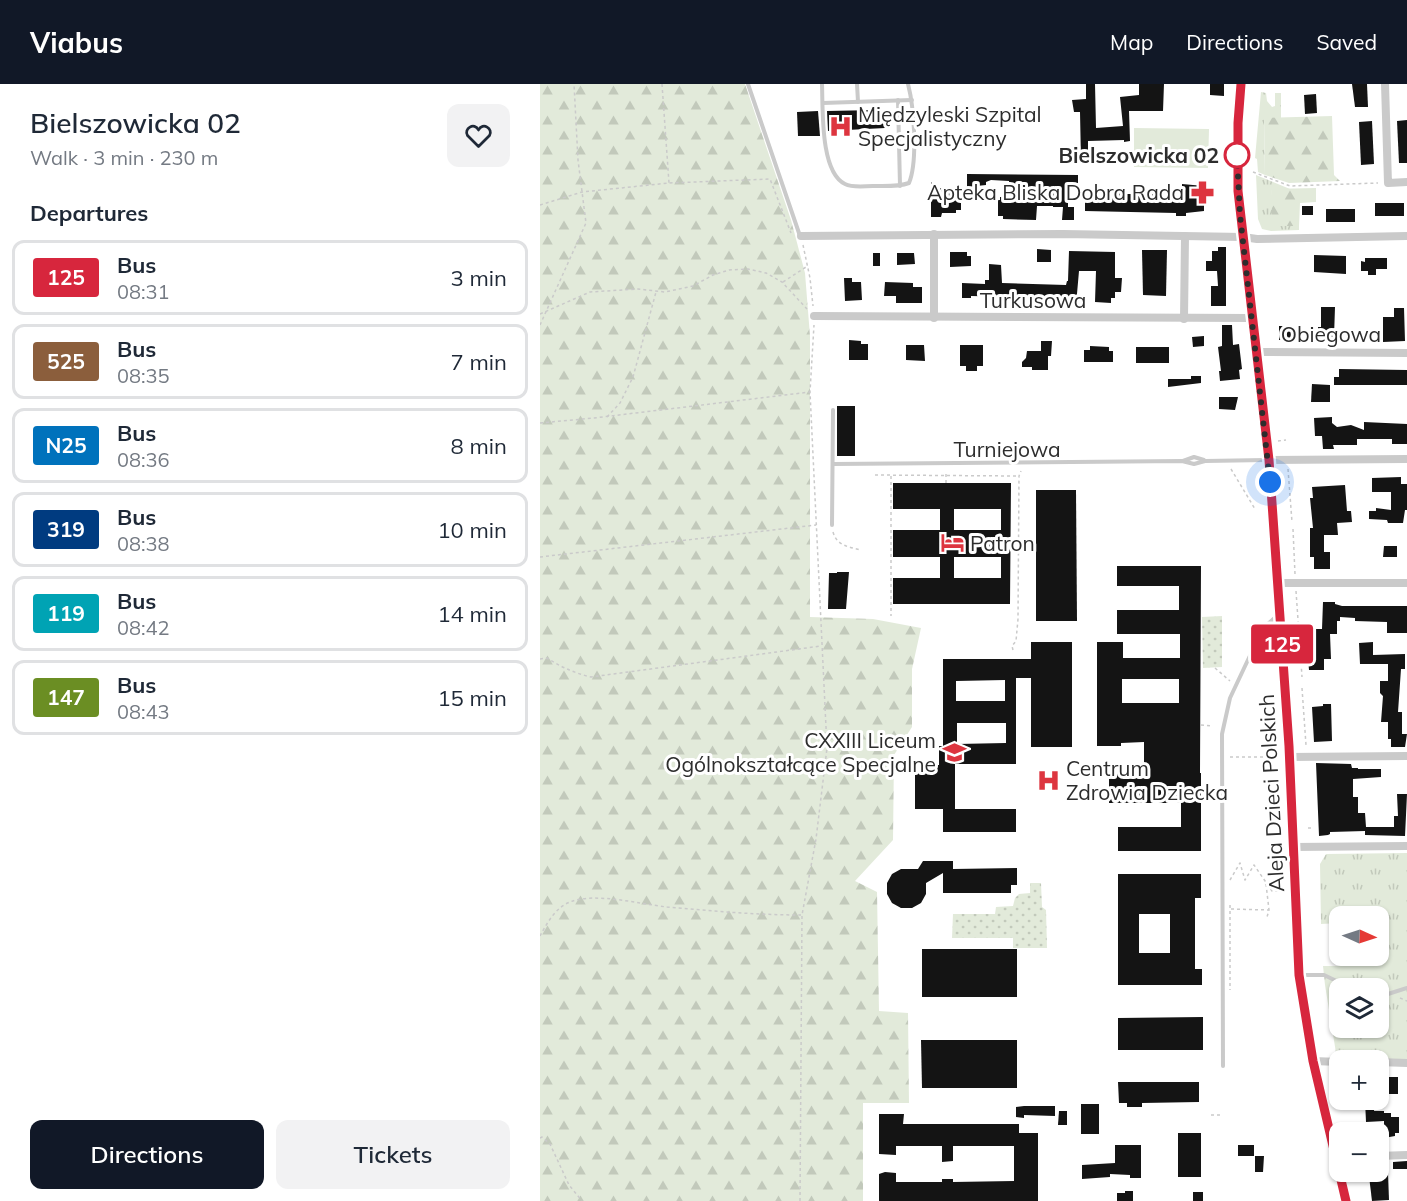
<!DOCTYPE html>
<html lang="en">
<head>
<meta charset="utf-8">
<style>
	body { margin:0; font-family:Mulish,sans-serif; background:#f2f2f3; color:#1f2937; height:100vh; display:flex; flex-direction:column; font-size:22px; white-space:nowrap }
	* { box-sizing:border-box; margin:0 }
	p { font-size:20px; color:#747a83 }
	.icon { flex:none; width:33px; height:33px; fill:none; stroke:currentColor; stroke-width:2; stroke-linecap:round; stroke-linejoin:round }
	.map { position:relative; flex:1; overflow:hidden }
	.side { display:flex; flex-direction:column; background:#fff; width:540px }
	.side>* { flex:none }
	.badge { padding:0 12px; border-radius:4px; font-size:21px; line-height:39px }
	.needle { width:39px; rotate:93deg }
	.controls { position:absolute; left:789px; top:822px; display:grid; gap:12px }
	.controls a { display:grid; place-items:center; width:60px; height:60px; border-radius:12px; background:#fff; box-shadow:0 2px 4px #0004; font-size:30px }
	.you { position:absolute; width:30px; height:30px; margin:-15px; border:4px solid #fff; border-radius:50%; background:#1a73e8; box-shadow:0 0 0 9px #1a73e833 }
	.map>.badge { position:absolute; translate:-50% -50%; box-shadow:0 0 0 3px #fff }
	h2 { padding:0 30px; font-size:22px; line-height:54px }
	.round { display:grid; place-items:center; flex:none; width:63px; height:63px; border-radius:12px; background:#f2f2f3 }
	.head { display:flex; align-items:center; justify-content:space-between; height:102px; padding:0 30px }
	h1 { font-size:28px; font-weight:600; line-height:45px }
	.action { display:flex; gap:12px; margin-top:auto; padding:12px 30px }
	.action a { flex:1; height:69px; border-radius:12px; background:#111827; color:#fff; font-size:24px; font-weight:600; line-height:69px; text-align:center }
	.action a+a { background:#f2f2f3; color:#1f2937 }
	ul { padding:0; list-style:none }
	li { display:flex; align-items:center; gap:18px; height:75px; margin:0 12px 9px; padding:0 18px; border:3px solid #e0e1e3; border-radius:12px }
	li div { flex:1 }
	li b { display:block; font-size:22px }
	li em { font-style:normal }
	li .badge { min-width:66px; font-weight:700; text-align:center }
	header { display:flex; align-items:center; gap:36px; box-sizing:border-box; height:84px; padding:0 30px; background:#111827; color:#fff }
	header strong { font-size:28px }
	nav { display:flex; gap:33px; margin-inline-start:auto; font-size:21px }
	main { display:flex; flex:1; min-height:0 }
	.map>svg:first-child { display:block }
	.grass { fill:url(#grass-tufts); fill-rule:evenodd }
	.forest { fill:url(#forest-firs) }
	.park { fill:url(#park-dots) }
	.pitch { fill:#e2eada }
	.building { fill:#141414; fill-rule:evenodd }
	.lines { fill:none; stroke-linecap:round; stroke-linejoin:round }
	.path { stroke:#cacaca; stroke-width:1.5; stroke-dasharray:3 3; stroke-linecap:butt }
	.service { stroke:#cacaca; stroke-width:4 }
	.minor { stroke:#cacaca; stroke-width:8 }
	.tertiary { stroke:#cacaca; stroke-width:10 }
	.line-casing { stroke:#fff; stroke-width:14 }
	.line { stroke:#d7263d; stroke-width:9 }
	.walk { stroke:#2d2d2d; stroke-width:6; stroke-dasharray:0 10.8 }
	.stop-dot { fill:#fff; stroke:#d7263d; stroke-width:3 }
	.labels { text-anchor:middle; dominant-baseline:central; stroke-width:6; stroke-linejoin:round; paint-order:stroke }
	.poi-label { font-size:21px; fill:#2d2d2d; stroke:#fff; text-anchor:start }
	.stop-label { font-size:21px; font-weight:bold; fill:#2d2d2d; stroke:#fff; text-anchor:end }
	.street-label { font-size:21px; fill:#2d2d2d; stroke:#fff }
</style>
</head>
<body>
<header>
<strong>Viabus</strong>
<nav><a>Map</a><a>Directions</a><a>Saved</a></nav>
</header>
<main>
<section class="side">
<div class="head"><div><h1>Bielszowicka 02</h1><p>Walk · 3 min · 230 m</p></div><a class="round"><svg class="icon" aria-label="heart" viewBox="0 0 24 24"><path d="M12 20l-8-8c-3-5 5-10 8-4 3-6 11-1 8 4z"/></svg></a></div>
<h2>Departures</h2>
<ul>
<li><span class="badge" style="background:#d7263d;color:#fff">125</span><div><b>Bus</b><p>08:31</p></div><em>3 min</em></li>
<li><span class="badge" style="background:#8b5e3c;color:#fff">525</span><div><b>Bus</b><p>08:35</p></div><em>7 min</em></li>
<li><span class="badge" style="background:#0072bc;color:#fff">N25</span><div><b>Bus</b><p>08:36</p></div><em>8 min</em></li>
<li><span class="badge" style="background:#003b80;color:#fff">319</span><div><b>Bus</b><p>08:38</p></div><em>10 min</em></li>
<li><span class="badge" style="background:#00a3b4;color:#fff">119</span><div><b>Bus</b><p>08:42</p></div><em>14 min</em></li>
<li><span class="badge" style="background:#6b8e23;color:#fff">147</span><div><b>Bus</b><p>08:43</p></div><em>15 min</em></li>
</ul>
<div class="action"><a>Directions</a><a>Tickets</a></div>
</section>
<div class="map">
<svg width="867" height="1117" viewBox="0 0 867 1117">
	<defs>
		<pattern id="grass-tufts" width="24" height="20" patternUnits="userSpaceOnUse" patternTransform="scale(1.5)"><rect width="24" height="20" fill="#e2eada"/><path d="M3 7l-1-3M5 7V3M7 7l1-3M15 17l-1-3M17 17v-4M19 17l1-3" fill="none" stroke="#c2c9bb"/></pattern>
		<pattern id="forest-firs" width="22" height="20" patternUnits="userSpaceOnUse" patternTransform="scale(1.5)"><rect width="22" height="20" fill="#e2eada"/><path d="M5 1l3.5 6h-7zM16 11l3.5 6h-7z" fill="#c2c9bb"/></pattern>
		<pattern id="park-dots" width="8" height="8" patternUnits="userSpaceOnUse" patternTransform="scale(1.5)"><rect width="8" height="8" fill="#e2eada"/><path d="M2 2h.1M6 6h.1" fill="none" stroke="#c2c9bb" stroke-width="1.8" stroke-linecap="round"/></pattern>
	</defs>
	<rect width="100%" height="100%" fill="#fff"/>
	<g class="grass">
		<path d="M721 8 726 9 727 17 732 23 735 22V9H741V34H724L725 91 718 88 717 75 715 74Z"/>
		<path d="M716 91 750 105 731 106 737 141 759 142V146L731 147 722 145 718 135Z"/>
		<path d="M867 769V976L797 975 785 901 783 882H811L810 872H838V832H800L799 839 781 840 780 780 786 770ZM800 904H838V944H800Z"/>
	</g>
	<g class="forest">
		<path d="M0 0H205L251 136 265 189 270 252V533L333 535 381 544 372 585V643L354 671 353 756 315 797 337 808 339 927 368 929 369 1019H323V1117H0Z"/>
		<path d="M792 32 794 91 800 97 749 99 725 91 724 34Z"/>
		<path d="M776 104V118L760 119 759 142H737L732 135 731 105Z"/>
	</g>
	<g class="park">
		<path d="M682 532V583L663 584 662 533Z"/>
		<path d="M490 799H501L502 823 506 826 507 864H473V854H412L413 830H455L456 823 473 822 475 814 479 810 490 809Z"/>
	</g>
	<path class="pitch" d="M594 44 669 45 668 84 594 83Z"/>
	<g class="building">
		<path d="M546 0H555L556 44 583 42 580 13 599 11V0H624L623 27H589L590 57 584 58V56L548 57V77H541L540 28H534L532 16 546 15Z"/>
		<path d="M670 0H684V12L670 11Z"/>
		<path d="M812 0H827L828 23H815Z"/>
		<path d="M776 10 777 29 765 30 764 11Z"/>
		<path d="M336 26V29H345V44L288 47 287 27Z"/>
		<path d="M278 27 280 52H258L257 28Z"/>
		<path d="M867 36V79H859L857 37Z"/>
		<path d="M832 37 834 80 821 81 819 38Z"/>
		<path d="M427 90 538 91V99H528V123H534V136H522L523 123H513V122H497L496 136 463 135V132H458V116H460V113H469V97L451 96 446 98V101L427 103Z"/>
		<path d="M391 98 396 104 421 105V126H416V129H402L401 133H391Z"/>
		<path d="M642 100 664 102V127L646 129V132H636V129L545 127V114H573V104H587V110H623V114H642Z"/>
		<rect x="835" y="119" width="29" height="13"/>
		<rect x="762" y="122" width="11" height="9"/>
		<rect x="786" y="125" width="29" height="13"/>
		<path d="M678 163H686V222H671V202H678L677 187H666V177H672V167H678Z"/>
		<path d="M497 165 511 166V178H497Z"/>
		<path d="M602 166H627L626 212 603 211Z"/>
		<path d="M529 167 575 168V194H582L581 208H575V214H571V219L555 218 556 187H539L536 221H528L526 214H487V218H474V213L431 212V214H422V199L445 200V196H449V180L461 181 462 199 526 201 527 197H528Z"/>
		<path d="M410 168H427V172H431V182L410 183Z"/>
		<rect x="333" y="169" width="7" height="13"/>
		<path d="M357 169H374L375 180 357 181Z"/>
		<path d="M774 171 806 172V190L774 188Z"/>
		<path d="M825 174H847V185H836V191H828V187H821V177L825 178Z"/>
		<path d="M304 194H312V198H321L322 216 305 217Z"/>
		<path d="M345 198 373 199V203H382V219H356V212H344Z"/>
		<path d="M781 223H795L794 253H778V243H781Z"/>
		<path d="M854 224H864L865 257 843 258V233H854Z"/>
		<path d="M682 241H692L693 261 699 260 702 285 699 286 700 295 680 297 679 287H681L678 263 682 262Z"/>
		<rect x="739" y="242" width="12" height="14"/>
		<path d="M664 252V262L653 263 652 253Z"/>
		<path d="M309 256 321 257V260H328V276H309Z"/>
		<path d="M501 257H512L511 272H508V286H492V283H482V278L486 274 487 267H501Z"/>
		<path d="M366 261H384L385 277 366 276Z"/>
		<path d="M420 261H443V282H437V287H426V282H420Z"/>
		<path d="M550 262 569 263V267H573V278H544V266H550Z"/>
		<rect x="596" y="263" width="33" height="16"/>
		<path d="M799 285 867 286V301H794V293H799Z"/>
		<path d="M651 292H661V299L628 303V295H651Z"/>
		<path d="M772 300 790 301V318H771Z"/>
		<path d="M679 313H698L695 326 679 325Z"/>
		<rect x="297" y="322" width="18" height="50"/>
		<path d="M792 333V339L797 343 811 341 824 346V338L867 340V360H852V355H817V361H793L794 365H783L782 352H775L774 334Z"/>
		<path d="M861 393V400H867V426H865L863 439H848L847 436 829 435V427H836V424L851 426V408H832V394Z"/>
		<path d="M353 399H471L470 520H353V494H400V473H353V446H400V425H353ZM414 425H461V446H414ZM414 473H461V494H414Z"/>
		<path d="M805 401 807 427H811L812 438 797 439 798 451H784V468H790V485H774V473H770V444H773L770 414H773L772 403Z"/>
		<path d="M496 406H536L537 537H496Z"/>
		<path d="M844 462H857V473H843Z"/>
		<path d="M577 482H661L660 689H661V767H578V743H641V719H569V690L604 689V658L581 659V662H557V558H583V574H640V550H577V526H639V502H577ZM582 595H639V619H582Z"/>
		<path d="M297 488H309L306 525H288L289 489H297Z"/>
		<path d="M783 518H795V520L802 522H867V549H847V538L815 537V534L800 533V537H797V550H790L791 575H784V586H769L768 575H776L775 545H782Z"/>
		<path d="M491 558H532V663H491V594H476V680H415V725H476V748H403V725H375V681H399V662H403V575H491ZM465 596V617H416V597ZM417 639H466V659L417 660Z"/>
		<path d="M833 558V571L865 570V585H861L858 628H862V650H867L865 663H851V655H848V638H841L843 612 840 609V597H848V580H820L819 559Z"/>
		<path d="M783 620H791L792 657 774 658 772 623 783 622Z"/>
		<path d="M776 679 811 680 812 684H818V685H841V693L813 695V713H818V729H825L826 743H854V732H858L857 710H867L865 752 825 751V747L790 748V750L788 751 779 752Z"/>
		<path d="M383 777H413V785L477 784V801H471V809H403V789L386 799V810L381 819 372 824H361L352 819 347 810V799L352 790 361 785H378Z"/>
		<path d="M578 790H661V814H655V885H662V901H578ZM599 830H630V869H599Z"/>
		<path d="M791 845H800V860H792Z"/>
		<rect x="382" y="865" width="95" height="48"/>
		<path d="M663 933V966H578V934Z"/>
		<path d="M381 956H477V1004H382Z"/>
		<rect x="838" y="993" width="20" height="17"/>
		<path d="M578 998H659V1018L602 1019V1023H587V1019H579Z"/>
		<path d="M825 1016H835L834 1027H844V1029H851V1033H859V1049H855V1052L844 1054V1037L826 1038Z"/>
		<rect x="541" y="1020" width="18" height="30"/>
		<path d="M484 1022H515V1032L484 1031V1034L476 1033V1023Z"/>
		<path d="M519 1027H527V1041H518Z"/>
		<path d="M339 1030H364L363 1040H479V1049H498V1117H339V1090L345 1088 356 1089V1098H402V1095H413V1098L474 1097V1062H413V1077L402 1078V1062H356V1071L339 1070Z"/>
		<rect x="638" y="1049" width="23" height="44"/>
		<path d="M575 1061H601V1094H590V1091L570 1090V1093L542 1095V1081L575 1079Z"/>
		<rect x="698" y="1061" width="16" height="11"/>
		<path d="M715 1072H724L723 1088H715Z"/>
		<path d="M867 1077V1085H853V1078Z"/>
		<path d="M848 1089 849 1116 832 1117 829 1092Z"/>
		<path d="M585 1107H593V1117H577V1109H585Z"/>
		<rect x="653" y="1108" width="10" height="9"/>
	</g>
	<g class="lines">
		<g class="path">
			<path d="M122 0 129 99"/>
			<path d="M713 88 750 102 838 99"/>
			<path d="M0 121 42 108 129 99 230 95 251 149"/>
			<path d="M263 161 270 194 273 222"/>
			<path d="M243 198 266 183"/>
			<path d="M0 230 50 208 98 205 125 208 153 202 173 191 189 186 208 185 226 189 242 198 267 225"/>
			<path d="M0 241 46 139 38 76 34 0"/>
			<path d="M67 333 80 319 93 293 116 208"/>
			<path d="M0 339 54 334 270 308"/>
			<path d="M738 357 746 356"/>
			<path d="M691 385 715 425"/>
			<path d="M748 385 752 438"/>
			<path d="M335 391 478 392"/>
			<path d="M351 392V532"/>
			<path d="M406 399V387"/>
			<path d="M753 445 755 490"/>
			<path d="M293 448C297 462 309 463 321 466"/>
			<path d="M0 473 276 441"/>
			<path d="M756 507 762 593"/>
			<path d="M473 566 472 562 476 557 478 535 479 392 481 387"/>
			<path d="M0 575 7 574C21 583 34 589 51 593L281 562"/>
			<path d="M675 584 690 597"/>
			<path d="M762 604 766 661"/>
			<path d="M661 641 672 642"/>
			<path d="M690 673H730"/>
			<path d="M661 713H668"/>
			<path d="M768 744H773"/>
			<path d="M690 796 700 779 705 796 714 781 732 807H741"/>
			<path d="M726 800 729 826 727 833"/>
			<path d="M690 821V906"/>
			<path d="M691 825 729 826"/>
			<path d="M0 852C7 839 16 823 30 818 54 808 100 820 127 823 172 827 216 831 261 831"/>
			<path d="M860 914 867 917"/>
			<path d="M671 1031H683"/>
			<path d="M0 1054 2 1053 10 1060 29 1101 42 1117"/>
			<path d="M260 1117 262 831 276 755 287 664 270 308 274 241"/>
		</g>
		<g class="service">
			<path d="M208 0 260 152"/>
			<path d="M282 0C283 25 280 88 305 100 313 104 324 102 333 102 345 102 358 103 369 99 378 77 374 23 368 0"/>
			<path d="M317 0 318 18"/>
			<path d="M358 16 360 102"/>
			<path d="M283 19 372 16"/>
			<path d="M643 377 654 373 664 376"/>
			<path d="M293 380 642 377 654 380 665 377 726 376"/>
			<path d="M292 441 293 326"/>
			<path d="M761 891H784L811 904"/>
			<path d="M838 909 848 910 867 904"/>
			<path d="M683 982 682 650 690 614 723 544 737 532"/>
		</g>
		<g class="minor">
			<path d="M845 0 848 99 867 98"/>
			<path d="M261 152 523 150 703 153 717 155 867 152"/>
			<path d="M274 232 711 234"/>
			<path d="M394 234V150"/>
			<path d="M644 235 645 152"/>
			<path d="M715 268 867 269"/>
			<path d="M729 376 867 375"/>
			<path d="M737 499H867"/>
			<path d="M749 673 867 672"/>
			<path d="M754 763 867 762"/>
			<path d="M773 977 800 978"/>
			<path d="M838 978 867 979"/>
			<path d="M838 1072 867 1071"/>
		</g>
		<path class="tertiary" d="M701 0 698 39V107L729 376 749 662 759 891 773 977 806 1117"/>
	</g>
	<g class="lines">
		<defs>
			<path id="line" d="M701 0 698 39V107L729 376 749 662 759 891 773 977 806 1117"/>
		</defs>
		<use href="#line" class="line-casing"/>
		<use href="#line" class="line"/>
		<path class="walk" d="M697 71 700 131 730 398"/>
	</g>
	<defs>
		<symbol id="hospital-bare" viewBox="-9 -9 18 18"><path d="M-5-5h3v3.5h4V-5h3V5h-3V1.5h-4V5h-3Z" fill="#dd353f" stroke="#fff" stroke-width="2.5" paint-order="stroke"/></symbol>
		<symbol id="pharmacy-bare" viewBox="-9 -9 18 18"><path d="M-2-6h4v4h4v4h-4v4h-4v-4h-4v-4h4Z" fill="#dd353f" stroke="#fff" stroke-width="2.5" paint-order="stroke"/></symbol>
		<symbol id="hotel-bare" viewBox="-9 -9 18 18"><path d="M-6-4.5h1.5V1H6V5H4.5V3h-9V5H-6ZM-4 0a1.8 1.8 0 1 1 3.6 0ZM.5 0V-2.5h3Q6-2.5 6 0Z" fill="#dd353f" stroke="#fff" stroke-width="2.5" paint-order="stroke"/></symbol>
		<symbol id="school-bare" viewBox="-9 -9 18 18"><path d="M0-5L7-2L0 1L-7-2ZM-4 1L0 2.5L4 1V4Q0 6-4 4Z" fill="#dd353f" stroke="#fff" stroke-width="2.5" paint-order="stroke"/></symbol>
	</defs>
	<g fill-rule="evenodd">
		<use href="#hospital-bare" x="284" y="26" width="33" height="33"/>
		<use href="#pharmacy-bare" x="646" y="92" width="33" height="33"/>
		<use href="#hotel-bare" x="396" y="442" width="33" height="33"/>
		<use href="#school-bare" x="398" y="652" width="33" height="33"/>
		<use href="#hospital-bare" x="492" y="680" width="33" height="33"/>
	</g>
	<circle class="stop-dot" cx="697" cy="71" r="12"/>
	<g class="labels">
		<g class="poi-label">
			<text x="318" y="30">Międzyleski Szpital<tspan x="318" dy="24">Specjalistyczny</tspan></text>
			<text x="644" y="108" text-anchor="end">Apteka Bliska Dobra Rada</text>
			<text x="430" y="459">Patron</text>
			<text x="396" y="656" text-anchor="end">CXXIII Liceum<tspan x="396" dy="24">Ogólnokształcące Specjalne</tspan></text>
			<text x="526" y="684">Centrum<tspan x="526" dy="24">Zdrowia Dziecka</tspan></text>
		</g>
		<g class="stop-label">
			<text x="679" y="71">Bielszowicka 02</text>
		</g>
		<g class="street-label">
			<text x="493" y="216">Turkusowa</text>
			<text x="791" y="250">Obiegowa</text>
			<text x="467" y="365">Turniejowa</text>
			<text transform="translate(731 709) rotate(-93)">Aleja Dzieci Polskich</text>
		</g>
	</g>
</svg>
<div class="controls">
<a><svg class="needle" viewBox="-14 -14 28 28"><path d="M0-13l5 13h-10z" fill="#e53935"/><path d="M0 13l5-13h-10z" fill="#747a83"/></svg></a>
<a><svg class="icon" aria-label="layers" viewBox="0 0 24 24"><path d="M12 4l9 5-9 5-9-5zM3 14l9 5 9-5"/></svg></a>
<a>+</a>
<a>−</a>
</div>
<div class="you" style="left:730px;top:398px"></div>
<b class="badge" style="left:742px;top:560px;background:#d7263d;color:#fff">125</b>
</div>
</main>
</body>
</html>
